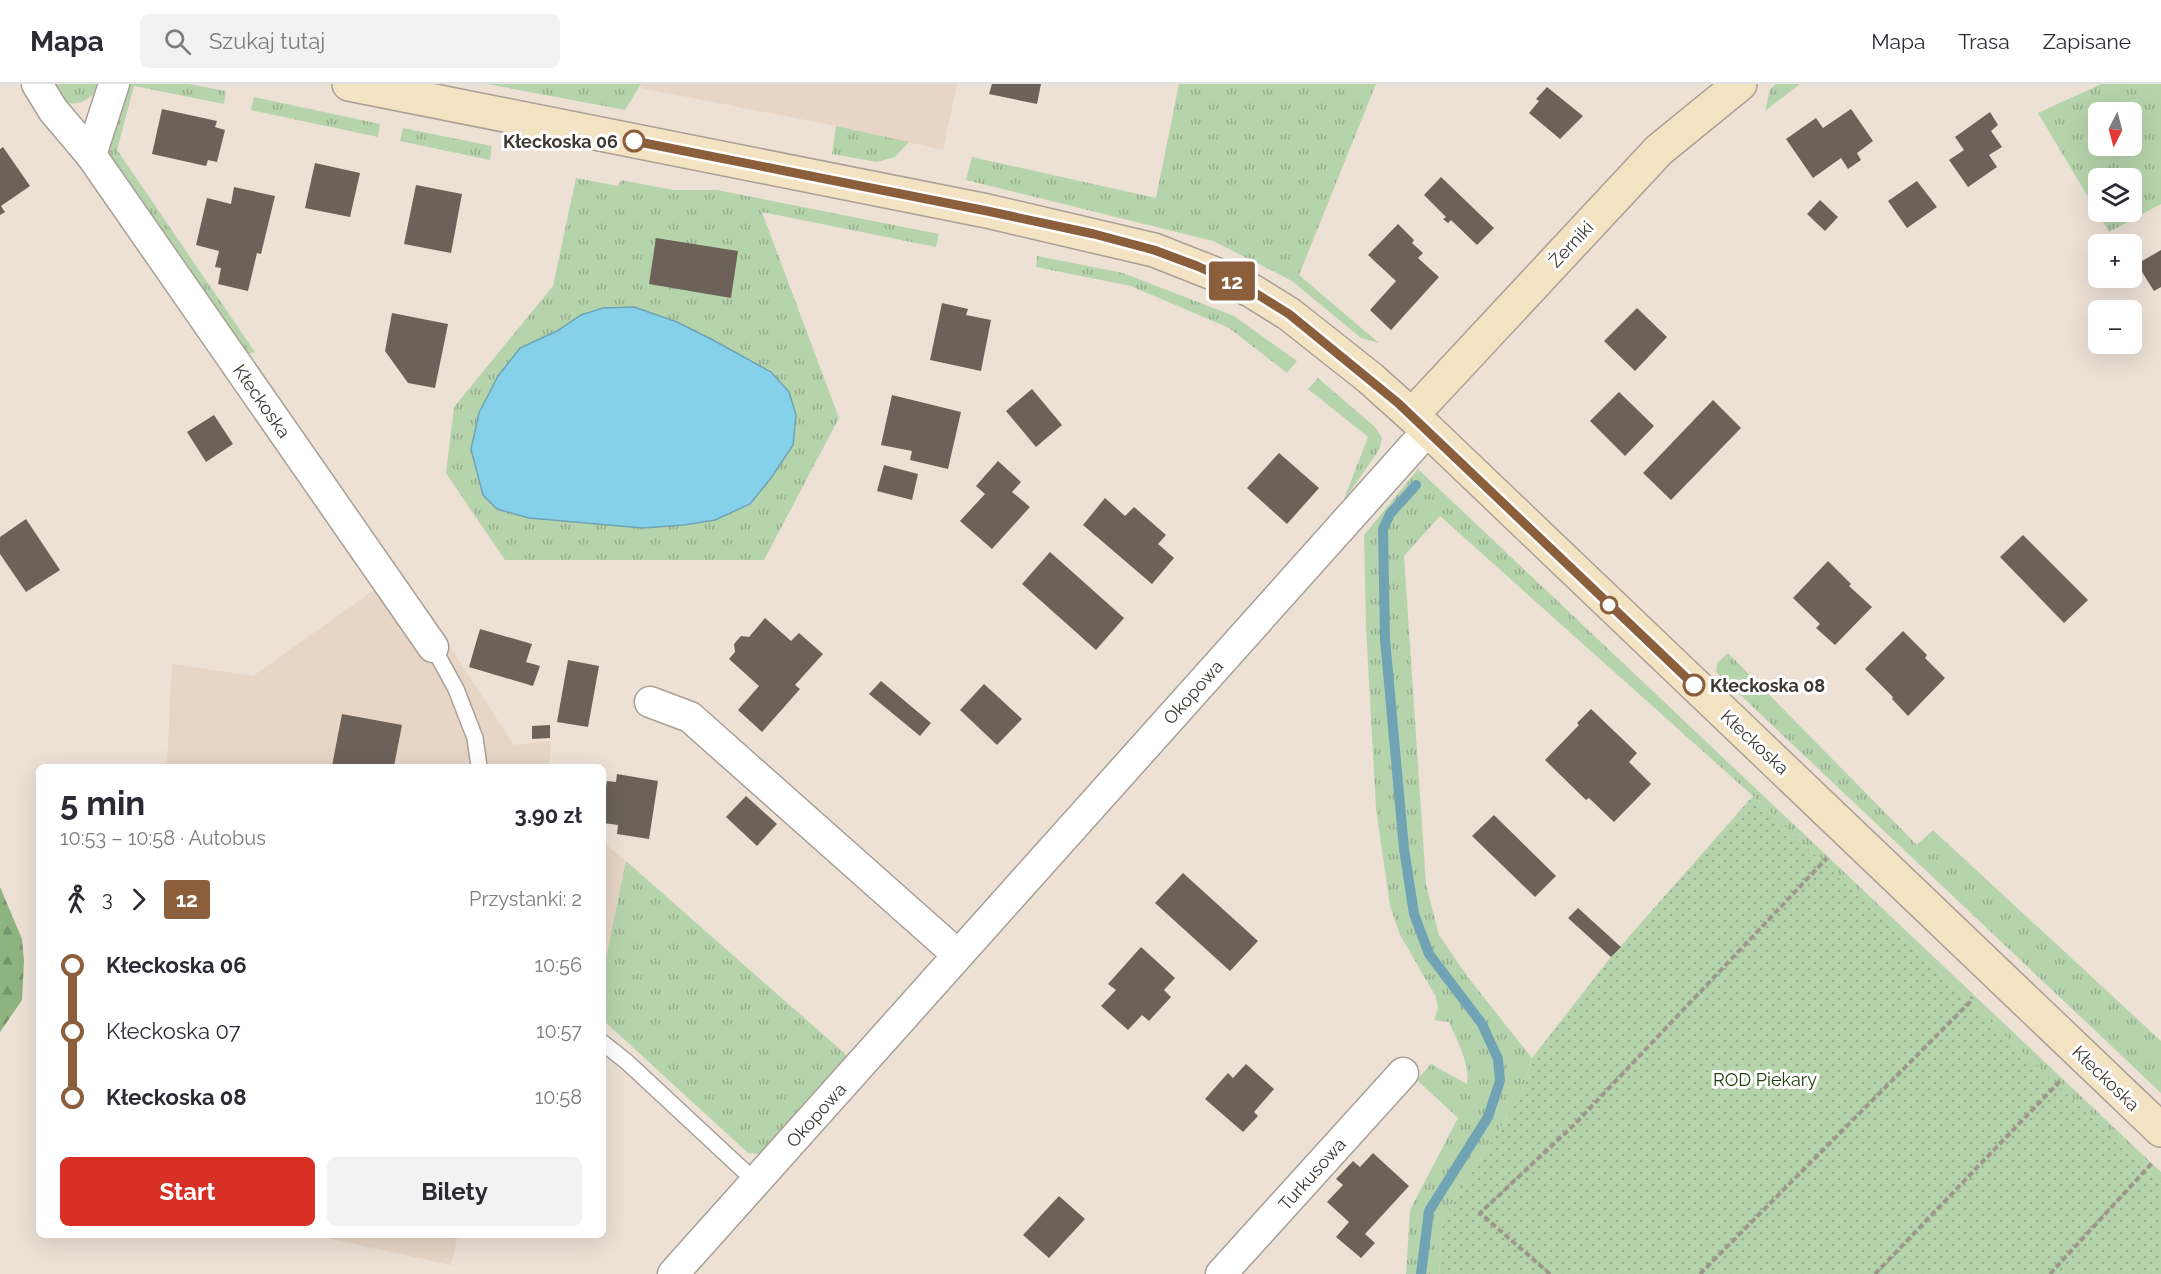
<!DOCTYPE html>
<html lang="pl">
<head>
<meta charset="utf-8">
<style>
	body { margin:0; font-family:Raleway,sans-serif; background:#f2f2f3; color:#2b2b33; height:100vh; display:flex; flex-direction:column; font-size:22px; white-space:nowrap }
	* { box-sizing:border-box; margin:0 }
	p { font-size:20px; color:#7c7c81 }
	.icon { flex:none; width:33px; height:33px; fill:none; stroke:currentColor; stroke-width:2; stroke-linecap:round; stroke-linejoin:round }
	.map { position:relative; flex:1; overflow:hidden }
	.details { position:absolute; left:36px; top:680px; width:570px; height:474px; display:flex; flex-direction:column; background:#fff; border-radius:9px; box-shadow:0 6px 24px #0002 }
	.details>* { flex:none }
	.badge { padding:0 12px; border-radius:4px; font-size:21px; line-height:39px }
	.needle { width:39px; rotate:186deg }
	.tools { position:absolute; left:2088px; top:18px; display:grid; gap:12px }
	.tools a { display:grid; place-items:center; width:54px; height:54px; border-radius:9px; background:#fff; box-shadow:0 6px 24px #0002; font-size:30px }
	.map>.badge { position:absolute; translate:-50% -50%; box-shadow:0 0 0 3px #fff }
	.legs { display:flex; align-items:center; gap:9px; height:66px; padding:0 24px; font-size:20px }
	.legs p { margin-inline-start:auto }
	.overview { display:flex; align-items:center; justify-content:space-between; height:102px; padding:0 24px }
	h1 { font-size:33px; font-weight:700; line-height:45px }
	.primary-button { display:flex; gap:12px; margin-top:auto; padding:12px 24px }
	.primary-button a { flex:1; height:69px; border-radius:9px; background:#d93025; color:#fff; font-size:24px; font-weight:700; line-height:69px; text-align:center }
	.primary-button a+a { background:#f2f2f3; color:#2b2b33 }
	ul { padding:0 24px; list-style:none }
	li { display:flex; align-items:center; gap:21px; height:66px; font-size:22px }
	li i { display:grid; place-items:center; width:9px; height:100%; margin:0 8px; background:currentColor }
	li i::after { content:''; width:15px; height:15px; margin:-8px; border:4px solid; border-radius:50%; background:#fff }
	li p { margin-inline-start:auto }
	li:first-child i { background:linear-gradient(#0000 50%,currentColor 0) }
	li:last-child i { background:linear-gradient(currentColor 50%,#0000 0) }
	header { display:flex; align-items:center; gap:36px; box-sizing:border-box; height:84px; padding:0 30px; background:#fff; border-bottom:2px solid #e1e1e2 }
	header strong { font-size:28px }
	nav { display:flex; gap:33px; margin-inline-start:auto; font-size:21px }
	.search { width:420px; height:54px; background:#f2f2f3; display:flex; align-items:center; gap:15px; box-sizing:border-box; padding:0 21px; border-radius:9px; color:#7c7c81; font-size:22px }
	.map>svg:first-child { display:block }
	.built { fill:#e7d5c5 }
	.grass { fill:url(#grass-tufts); fill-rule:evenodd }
	.forest { fill:url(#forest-firs) }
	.park { fill:url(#park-dots) }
	.water { fill:#86d1ea; stroke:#70a3b3; stroke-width:1.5 }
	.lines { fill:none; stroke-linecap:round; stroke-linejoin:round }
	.stream { stroke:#70a3b3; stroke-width:10 }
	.building { fill:#6c6259 }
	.lane-casing { stroke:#aa9f95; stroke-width:18 }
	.street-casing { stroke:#aa9f95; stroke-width:33 }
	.secondary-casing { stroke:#aa9f95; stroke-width:36 }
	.path { stroke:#9f978e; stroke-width:4; stroke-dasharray:6 3; stroke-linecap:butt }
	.lane { stroke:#fff; stroke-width:15 }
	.street { stroke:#fff; stroke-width:30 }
	.secondary { stroke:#f3e3c3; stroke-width:33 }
	.line-1-casing { stroke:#fff; stroke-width:14 }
	.line-1 { stroke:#8b5e3c; stroke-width:9 }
	.stop-1-dot { fill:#fff; stroke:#8b5e3c; stroke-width:3 }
	.labels { text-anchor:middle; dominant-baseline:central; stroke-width:6; stroke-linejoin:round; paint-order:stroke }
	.stop-label { font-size:18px; font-weight:bold; fill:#3d3934; stroke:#fff; text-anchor:end }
	.street-label { font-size:18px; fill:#3d3934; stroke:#fff }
	.park-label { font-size:18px; fill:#1c400b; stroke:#fff }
</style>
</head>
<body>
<header>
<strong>Mapa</strong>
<div class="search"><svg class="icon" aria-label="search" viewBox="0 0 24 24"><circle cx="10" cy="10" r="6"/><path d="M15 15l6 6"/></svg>Szukaj tutaj</div>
<nav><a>Mapa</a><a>Trasa</a><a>Zapisane</a></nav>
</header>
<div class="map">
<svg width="2161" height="1190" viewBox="0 0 2161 1190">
	<defs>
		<pattern id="grass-tufts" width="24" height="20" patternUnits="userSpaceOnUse" patternTransform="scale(1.5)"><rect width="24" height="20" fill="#b6d4ac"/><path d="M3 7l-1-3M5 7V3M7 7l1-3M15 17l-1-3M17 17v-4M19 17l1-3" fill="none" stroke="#95ad8d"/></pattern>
		<pattern id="forest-firs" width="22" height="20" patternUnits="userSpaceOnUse" patternTransform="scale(1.5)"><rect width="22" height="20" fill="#8db380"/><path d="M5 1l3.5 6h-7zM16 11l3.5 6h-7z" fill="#74936a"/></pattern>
		<pattern id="park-dots" width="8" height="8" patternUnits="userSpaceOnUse" patternTransform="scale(1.5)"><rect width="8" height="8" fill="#b6d4ac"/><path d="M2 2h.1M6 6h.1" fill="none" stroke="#95ad8d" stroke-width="1.8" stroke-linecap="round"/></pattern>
	</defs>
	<rect width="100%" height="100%" fill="#ede1d6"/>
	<g class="built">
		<path d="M641 0H957L943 66 836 42 641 4Z"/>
		<path d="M374 506 419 572 445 555 514 661 551 657 549 682H167L172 580 253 592Z"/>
		<path d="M603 758 626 777 603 888Z"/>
		<path d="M313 1151H458L451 1181Z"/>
	</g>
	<g class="grass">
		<path d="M51 0H101C95 11 81 24 66 18 59 15 55 6 51 0Z"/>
		<path d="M123 0H189L226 7 224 20 134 2 117 66 255 268 248 270 109 76 103 65Z"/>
		<path d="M487 0H641L625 26Z"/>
		<path d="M1179 0H1376L1299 191 1379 259 1361 254 1292 197 1213 157 966 96 972 73 1156 114Z"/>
		<path d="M1776 0H1800L1765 27 1770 5Z"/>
		<path d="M2101 0H2161V120L2109 148 2038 29ZM2098 28H2132V62H2098ZM2098 94H2132V128H2098Z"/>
		<path d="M254 13 380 40 378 53 251 26Z"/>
		<path d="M836 42 909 58 895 73 877 78 832 70Z"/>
		<path d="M403 44 492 62 490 76 400 57Z"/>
		<path d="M576 94 618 102 621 96 674 106H717L939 150 936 163 762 128 839 334 764 476H505L446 389 454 323 553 202Z"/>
		<path d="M1037 172 1123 189 1234 232 1297 277 1287 289 1229 244 1131 202 1036 183Z"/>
		<path d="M1318 294 1375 343 1382 354 1379 366 1343 418 1368 353 1308 305Z"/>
		<path d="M1418 385 2161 1088V1100L1753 712 1440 432 1404 472 1426 800 1439 851 1467 892 1532 974 1521 1011 1443 1135 1439 1190H1406L1410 1126 1458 1034 1417 996 1431 980 1467 1000C1470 979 1457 957 1449 938L1434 936 1438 925 1436 913 1400 851 1390 822 1376 725 1366 543 1364 451Z"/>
		<path d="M1728 569 1917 761 1933 746 2161 957V1009L1716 588 1717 579Z"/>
		<path d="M626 777 851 975 769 1065 759 1070 748 1069 603 936V888Z"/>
	</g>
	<path class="forest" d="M0 803 22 855 24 877 22 916 0 948Z"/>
	<path class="park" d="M1753 712 2161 1100V1190H1439L1443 1135 1521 1011 1532 974 1611 873Z"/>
	<path class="water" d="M634 223 677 238 711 255 771 288 789 308 796 331 793 361 771 394 750 420 715 436 684 441 643 444 529 434 497 425 483 411 471 365 479 329 498 292 520 264 557 247 581 231 603 224Z"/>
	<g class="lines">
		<path class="stream" d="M1416 401 1390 430 1383 445 1385 555 1404 765 1414 830 1429 870 1482 940 1498 975 1500 997 1488 1033 1429 1127 1421 1190"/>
	</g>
	<g class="building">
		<path d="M992 0H1041L1037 20 989 10Z"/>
		<path d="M1547 3 1583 32 1560 55 1529 29 1539 17 1536 15Z"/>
		<path d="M162 25 217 37 215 43 225 46 217 78 208 76 206 82 152 70Z"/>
		<path d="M1851 25 1873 57 1857 69 1861 76 1848 85 1841 74 1813 94 1786 55 1816 34 1823 44Z"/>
		<path d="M1990 28 1998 41 1991 47 2002 63 1989 71 1997 83 1968 103 1949 76 1964 66 1955 53Z"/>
		<path d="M3 63 30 102 1 122 5 128 0 131V65Z"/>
		<path d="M315 79 360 89 350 133 305 124Z"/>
		<path d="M1441 93 1494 144 1477 161 1451 136 1448 139 1443 135 1446 133 1424 111Z"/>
		<path d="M1917 97 1937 123 1907 144 1888 117Z"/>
		<path d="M416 101 462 110 451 169 404 160Z"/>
		<path d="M234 103 275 112 261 170 257 169 248 207 218 200 221 184 215 183 219 167 196 161 207 114 231 120Z"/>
		<path d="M1820 116 1838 133 1825 147 1807 130Z"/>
		<path d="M1398 140 1414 156 1412 159 1423 169 1418 174 1439 193 1391 246 1370 226 1396 197 1368 171Z"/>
		<path d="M656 154 738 167 731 214 649 200Z"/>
		<path d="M2161 166V203L2154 207 2137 180Z"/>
		<path d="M942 219 968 225 966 231 991 236 981 287 930 276Z"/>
		<path d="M1637 224 1667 253 1635 287 1604 257Z"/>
		<path d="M392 229 448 240 435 304 408 299 385 267Z"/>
		<path d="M1032 305 1062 341 1036 363 1006 327Z"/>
		<path d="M1619 308 1654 342 1625 372 1590 337Z"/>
		<path d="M892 311 961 328 948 385 910 376 912 367 881 361Z"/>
		<path d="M1713 316 1741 344 1671 416 1643 389Z"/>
		<path d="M214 331 233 360 206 378 187 348Z"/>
		<path d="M1279 369 1319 404 1287 440 1247 404Z"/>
		<path d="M998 377 1021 398 1012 408 1030 423 992 465 960 437 985 410 976 402Z"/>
		<path d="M884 381 918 390 912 416 877 407Z"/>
		<path d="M1105 414 1125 432 1134 423 1166 451 1158 460 1174 474 1152 500 1083 441Z"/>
		<path d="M26 435 60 486 26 508 0 470V453Z"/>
		<path d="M2023 451 2088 516 2064 539 2000 473Z"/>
		<path d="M1050 468 1124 534 1096 566 1022 500Z"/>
		<path d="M1828 477 1851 500 1849 502 1872 523 1835 561 1816 544 1820 540 1793 514Z"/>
		<path d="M765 534 791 557 799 549 823 570 795 601 800 605 762 648 738 626 759 602 729 575 735 568 734 560 741 552 749 553Z"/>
		<path d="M480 545 532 560 526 578 540 582 533 602 469 583Z"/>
		<path d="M1903 547 1927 571 1925 574 1945 594 1908 632 1892 615 1893 613 1865 585Z"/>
		<path d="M568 576 599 582 588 643 557 638Z"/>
		<path d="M881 597 931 639 920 652 869 610Z"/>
		<path d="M984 600 1022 635 997 661 960 626Z"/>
		<path d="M1591 625 1637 669 1629 678 1651 700 1614 738 1589 714 1586 716 1545 676 1579 641 1577 639Z"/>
		<path d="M342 630 402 641 394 682H332Z"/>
		<path d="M550 641V654L532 655V642Z"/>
		<path d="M617 690 658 697 649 755 617 750 618 741 603 739V721L607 697 616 698Z"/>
		<path d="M746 712 777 740 757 762 726 733Z"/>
		<path d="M1494 731 1556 792 1535 813 1472 752Z"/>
		<path d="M1183 789 1258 857 1230 887 1155 819Z"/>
		<path d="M1578 824 1621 863 1611 873 1568 834Z"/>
		<path d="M1141 863 1175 894 1164 906 1171 913 1149 937 1142 931 1128 946 1101 922 1116 906 1108 900Z"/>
		<path d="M1246 980 1274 1005 1254 1028 1258 1032 1243 1048 1205 1015 1228 989 1233 994Z"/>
		<path d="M1373 1069 1409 1102 1365 1150 1375 1159 1361 1174 1336 1153 1349 1138 1327 1118 1343 1101 1336 1095 1353 1077 1360 1083Z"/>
		<path d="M1059 1112 1085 1135 1049 1174 1023 1151Z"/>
	</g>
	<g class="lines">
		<defs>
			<g id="lane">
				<path d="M433 563 456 605 475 654 479 682"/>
				<path d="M603 959 627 978 756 1098"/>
			</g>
			<g id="street">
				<path d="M37 0 53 26 91 71 433 563"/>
				<path d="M91 71 114 0"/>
				<path d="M650 618 690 633 958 871"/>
				<path d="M673 1190 1428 346"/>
				<path d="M1221 1190 1403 989"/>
			</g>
			<g id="secondary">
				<path d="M349 0 987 127 1154 166 1225 194 1252 207 1289 230 1370 294 1428 346 2161 1046"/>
				<path d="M1412 331 1659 66 1740 0"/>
			</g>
		</defs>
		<use href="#lane" class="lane-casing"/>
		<use href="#street" class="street-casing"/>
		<use href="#secondary" class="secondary-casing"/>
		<g class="path">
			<path d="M1550 1190 1480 1129 1575 1040 1827 774"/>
			<path d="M1700 1190 1970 918 1972 913"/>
			<path d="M1875 1190 2061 996"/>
			<path d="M2050 1190 2153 1078"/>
		</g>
		<use href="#lane" class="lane"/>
		<use href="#street" class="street"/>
		<use href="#secondary" class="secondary"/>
	</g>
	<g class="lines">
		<defs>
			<path id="line-1" d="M634 57 987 127 1094 150 1154 166 1197 182 1252 207 1289 230 1398 319 1694 601"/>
		</defs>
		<use href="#line-1" class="line-1-casing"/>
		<use href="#line-1" class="line-1"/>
	</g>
	<g class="stop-1-dot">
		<circle cx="634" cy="57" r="10"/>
		<circle cx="1609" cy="521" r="8"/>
		<circle cx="1694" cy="601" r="10"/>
	</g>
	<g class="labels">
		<g class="stop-label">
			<text x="618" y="57">Kłeckoska 06</text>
			<text x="1710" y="601" text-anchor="start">Kłeckoska 08</text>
		</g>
		<g class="street-label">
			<text transform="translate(1571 160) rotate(-47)">Żerniki</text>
			<text transform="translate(262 317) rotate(55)">Kłeckoska</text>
			<text transform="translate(1193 608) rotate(-48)">Okopowa</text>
			<text transform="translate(1755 658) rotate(43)">Kłeckoska</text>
			<text transform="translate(2106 994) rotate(44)">Kłeckoska</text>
			<text transform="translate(816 1031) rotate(-48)">Okopowa</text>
			<text transform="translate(1312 1090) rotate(-48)">Turkusowa</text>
		</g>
		<g class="park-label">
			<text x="1765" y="995">ROD Piekary</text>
		</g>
	</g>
</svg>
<div class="tools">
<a><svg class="needle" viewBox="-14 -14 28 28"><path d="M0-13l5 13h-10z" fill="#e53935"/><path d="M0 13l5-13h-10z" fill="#7c7c81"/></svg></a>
<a><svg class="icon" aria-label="layers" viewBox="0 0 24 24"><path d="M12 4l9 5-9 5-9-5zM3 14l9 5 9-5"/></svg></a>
<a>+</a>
<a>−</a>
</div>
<b class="badge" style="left:1232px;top:197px;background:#8b5e3c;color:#fff">12</b>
<section class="details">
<div class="overview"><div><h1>5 min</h1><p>10:53 – 10:58 · Autobus</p></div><b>3.90 zł</b></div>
<div class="legs"><svg class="icon" aria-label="walk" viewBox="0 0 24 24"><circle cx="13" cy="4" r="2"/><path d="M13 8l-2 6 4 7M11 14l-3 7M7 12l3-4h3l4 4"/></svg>3<svg class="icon" aria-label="forward" viewBox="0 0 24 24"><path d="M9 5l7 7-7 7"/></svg><b class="badge" style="background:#8b5e3c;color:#fff">12</b><p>Przystanki: 2</p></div>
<ul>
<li><i style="color:#8b5e3c"></i><b>Kłeckoska 06</b><p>10:56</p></li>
<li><i style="color:#8b5e3c"></i><span>Kłeckoska 07</span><p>10:57</p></li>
<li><i style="color:#8b5e3c"></i><b>Kłeckoska 08</b><p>10:58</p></li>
</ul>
<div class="primary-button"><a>Start</a><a>Bilety</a></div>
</section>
</div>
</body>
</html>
